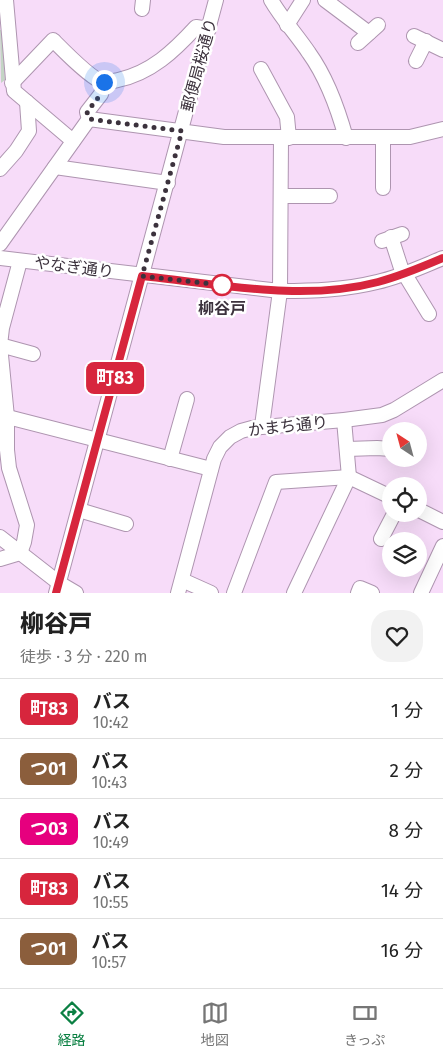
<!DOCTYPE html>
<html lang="ja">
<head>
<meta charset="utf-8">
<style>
	body { margin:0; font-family:"Fira Sans","Noto Sans JP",sans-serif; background:#f2f2f2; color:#222; height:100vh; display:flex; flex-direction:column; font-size:19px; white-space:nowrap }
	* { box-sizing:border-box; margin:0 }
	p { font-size:16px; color:#767676 }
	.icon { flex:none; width:28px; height:28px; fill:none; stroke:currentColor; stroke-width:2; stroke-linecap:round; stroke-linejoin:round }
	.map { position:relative; height:593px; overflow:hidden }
	.panel { display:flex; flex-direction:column; background:#fff; flex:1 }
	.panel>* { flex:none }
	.badge { padding:0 10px; border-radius:8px; font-size:18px; line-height:32px }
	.needle { width:32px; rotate:324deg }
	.buttons { position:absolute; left:382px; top:422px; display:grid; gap:10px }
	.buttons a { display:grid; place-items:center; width:45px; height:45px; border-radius:50%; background:#fff; box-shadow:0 5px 20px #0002; font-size:25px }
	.you { position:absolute; width:25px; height:25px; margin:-12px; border:4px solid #fff; border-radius:50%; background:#1a73e8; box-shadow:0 0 0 8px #1a73e833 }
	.map>.badge { position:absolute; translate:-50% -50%; box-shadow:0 0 0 2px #fff }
	.round { display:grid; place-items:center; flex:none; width:52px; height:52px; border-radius:20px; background:#f2f2f2 }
	.overview { display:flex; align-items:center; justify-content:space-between; height:85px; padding:0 20px }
	h1 { font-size:24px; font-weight:800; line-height:38px }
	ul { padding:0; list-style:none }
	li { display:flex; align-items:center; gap:15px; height:60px; padding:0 20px; border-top:1px solid #e0e0e0 }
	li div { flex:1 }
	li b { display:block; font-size:19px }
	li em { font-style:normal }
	li .badge { min-width:55px; font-weight:700; text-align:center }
	.tabs { display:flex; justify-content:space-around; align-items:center; height:70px; border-top:1px solid #e0e0e0; background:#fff; font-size:14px; color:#767676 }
	.tabs a { display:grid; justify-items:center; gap:2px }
	.tabs .selected { color:#0b8043 }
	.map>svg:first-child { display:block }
	.green { fill:#c4d5c5 }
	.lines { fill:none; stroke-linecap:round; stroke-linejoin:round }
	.minor-casing { stroke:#ae95b0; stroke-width:16 }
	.minor { stroke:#fff; stroke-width:14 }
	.line-casing { stroke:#fff; stroke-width:11 }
	.line { stroke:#d7263d; stroke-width:8 }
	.walk { stroke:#3c323d; stroke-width:5; stroke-dasharray:0 9 }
	.stop-dot { fill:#fff; stroke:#d7263d; stroke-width:2.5 }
	.labels { text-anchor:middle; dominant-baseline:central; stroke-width:5; stroke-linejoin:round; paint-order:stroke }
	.street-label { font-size:16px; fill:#3c323d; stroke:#fff }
	.stop-label { font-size:16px; font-weight:bold; fill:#3c323d; stroke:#fff }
</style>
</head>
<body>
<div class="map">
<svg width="443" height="593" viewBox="0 0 443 593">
	<rect width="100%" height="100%" fill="#f7dcf9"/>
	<path class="green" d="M0 30H2L5 80 1 83Z"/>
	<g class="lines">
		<defs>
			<g id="minor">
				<path d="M6 0 14 91 73 141"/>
				<path d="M271 0C282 19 297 35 309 53 327 78 338 109 346 138"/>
				<path d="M325 0 369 33"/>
				<path d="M142 9 143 0"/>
				<path d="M287 25 303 0"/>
				<path d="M414 36 443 50"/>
				<path d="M358 43 378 25"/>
				<path d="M416 61 426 41"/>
				<path d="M261 69 287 117 289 138"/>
				<path d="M12 83 53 40C63 50 91 79 103 82 107 83 114 81 118 80 151 73 174 51 196 27L209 29"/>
				<path d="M89 119 87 112 101 94 104 82"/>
				<path d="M383 138V188"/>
				<path d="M55 167 168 183"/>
				<path d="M0 169 16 151 29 131 27 102"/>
				<path d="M281 196H330"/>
				<path d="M391 237 401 268 429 314"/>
				<path d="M382 241 402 234"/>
				<path d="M0 244 89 119 224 137H410L443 129"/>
				<path d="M0 258 280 291C313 291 345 290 377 282 400 277 421 267 443 258"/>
				<path d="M0 345 33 354"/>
				<path d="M0 415 211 469"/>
				<path d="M262 426 280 291 281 138"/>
				<path d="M347 449 377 448 391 449"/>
				<path d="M170 459 187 399"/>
				<path d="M79 510 126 524"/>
				<path d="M419 510 443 522"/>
				<path d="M0 537 59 583 76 593"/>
				<path d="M381 539 394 514"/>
				<path d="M0 559 20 553 24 542 27 525 9 468 7 450V417L0 345 2 328 20 261"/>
				<path d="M182 580 211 593"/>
				<path d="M56 593 216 0"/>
				<path d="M178 593 214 459 220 447 230 437 241 431 252 428 344 420 382 415 394 410 443 380"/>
				<path d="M234 593 276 482 349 477 391 497"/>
				<path d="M294 593 349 477 344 420"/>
				<path d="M358 593 360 588 372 593"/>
				<path d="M421 593 443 546"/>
			</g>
		</defs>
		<use href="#minor" class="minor-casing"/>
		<use href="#minor" class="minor"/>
	</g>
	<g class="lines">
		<defs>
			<path id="line" d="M56 593 142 276C220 284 302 302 378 282 401 276 422 267 443 258"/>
		</defs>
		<use href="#line" class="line-casing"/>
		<use href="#line" class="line"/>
		<path class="walk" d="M104 82 101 94 87 112 89 119 182 131 142 276 222 285"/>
	</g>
	<circle class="stop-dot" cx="222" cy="285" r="10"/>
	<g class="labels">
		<g class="street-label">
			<text transform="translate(199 65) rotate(-75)">郵便局桜通り</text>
			<text transform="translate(74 267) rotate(7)">やなぎ通り</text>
			<text transform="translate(288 426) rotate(-6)">かまち通り</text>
		</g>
		<g class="stop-label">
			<text x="222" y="308">柳谷戸</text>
		</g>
	</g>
</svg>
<div class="buttons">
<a><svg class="needle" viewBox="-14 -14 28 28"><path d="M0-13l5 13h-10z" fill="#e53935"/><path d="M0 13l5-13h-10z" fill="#767676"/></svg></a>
<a><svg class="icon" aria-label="locate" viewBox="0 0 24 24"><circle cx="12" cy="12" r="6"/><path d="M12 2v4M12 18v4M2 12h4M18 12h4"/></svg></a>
<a><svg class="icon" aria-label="layers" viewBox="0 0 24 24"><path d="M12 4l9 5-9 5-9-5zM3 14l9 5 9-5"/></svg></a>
</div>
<div class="you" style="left:104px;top:82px"></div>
<b class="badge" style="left:115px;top:378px;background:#d7263d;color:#fff">町83</b>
</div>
<section class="panel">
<div class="overview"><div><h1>柳谷戸</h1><p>徒歩 · 3 分 · 220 m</p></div><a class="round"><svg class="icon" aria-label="heart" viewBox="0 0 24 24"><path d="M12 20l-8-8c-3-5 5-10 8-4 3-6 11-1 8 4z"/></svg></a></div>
<ul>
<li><span class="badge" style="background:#d7263d;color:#fff">町83</span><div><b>バス</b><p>10:42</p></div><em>1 分</em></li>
<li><span class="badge" style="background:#8b5e3c;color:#fff">つ01</span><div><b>バス</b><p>10:43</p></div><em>2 分</em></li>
<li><span class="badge" style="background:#e6007e;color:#fff">つ03</span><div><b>バス</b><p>10:49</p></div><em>8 分</em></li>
<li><span class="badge" style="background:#d7263d;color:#fff">町83</span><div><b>バス</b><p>10:55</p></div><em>14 分</em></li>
<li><span class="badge" style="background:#8b5e3c;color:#fff">つ01</span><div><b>バス</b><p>10:57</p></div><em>16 分</em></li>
</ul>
</section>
<nav class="tabs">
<a class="selected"><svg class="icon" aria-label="directions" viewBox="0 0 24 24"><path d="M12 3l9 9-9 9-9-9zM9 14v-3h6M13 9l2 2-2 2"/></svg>経路</a>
<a><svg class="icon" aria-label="map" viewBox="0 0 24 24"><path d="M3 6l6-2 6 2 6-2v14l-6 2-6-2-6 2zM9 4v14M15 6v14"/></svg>地図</a>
<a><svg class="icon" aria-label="tickets" viewBox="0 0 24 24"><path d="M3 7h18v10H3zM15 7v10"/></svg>きっぷ</a>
</nav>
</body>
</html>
